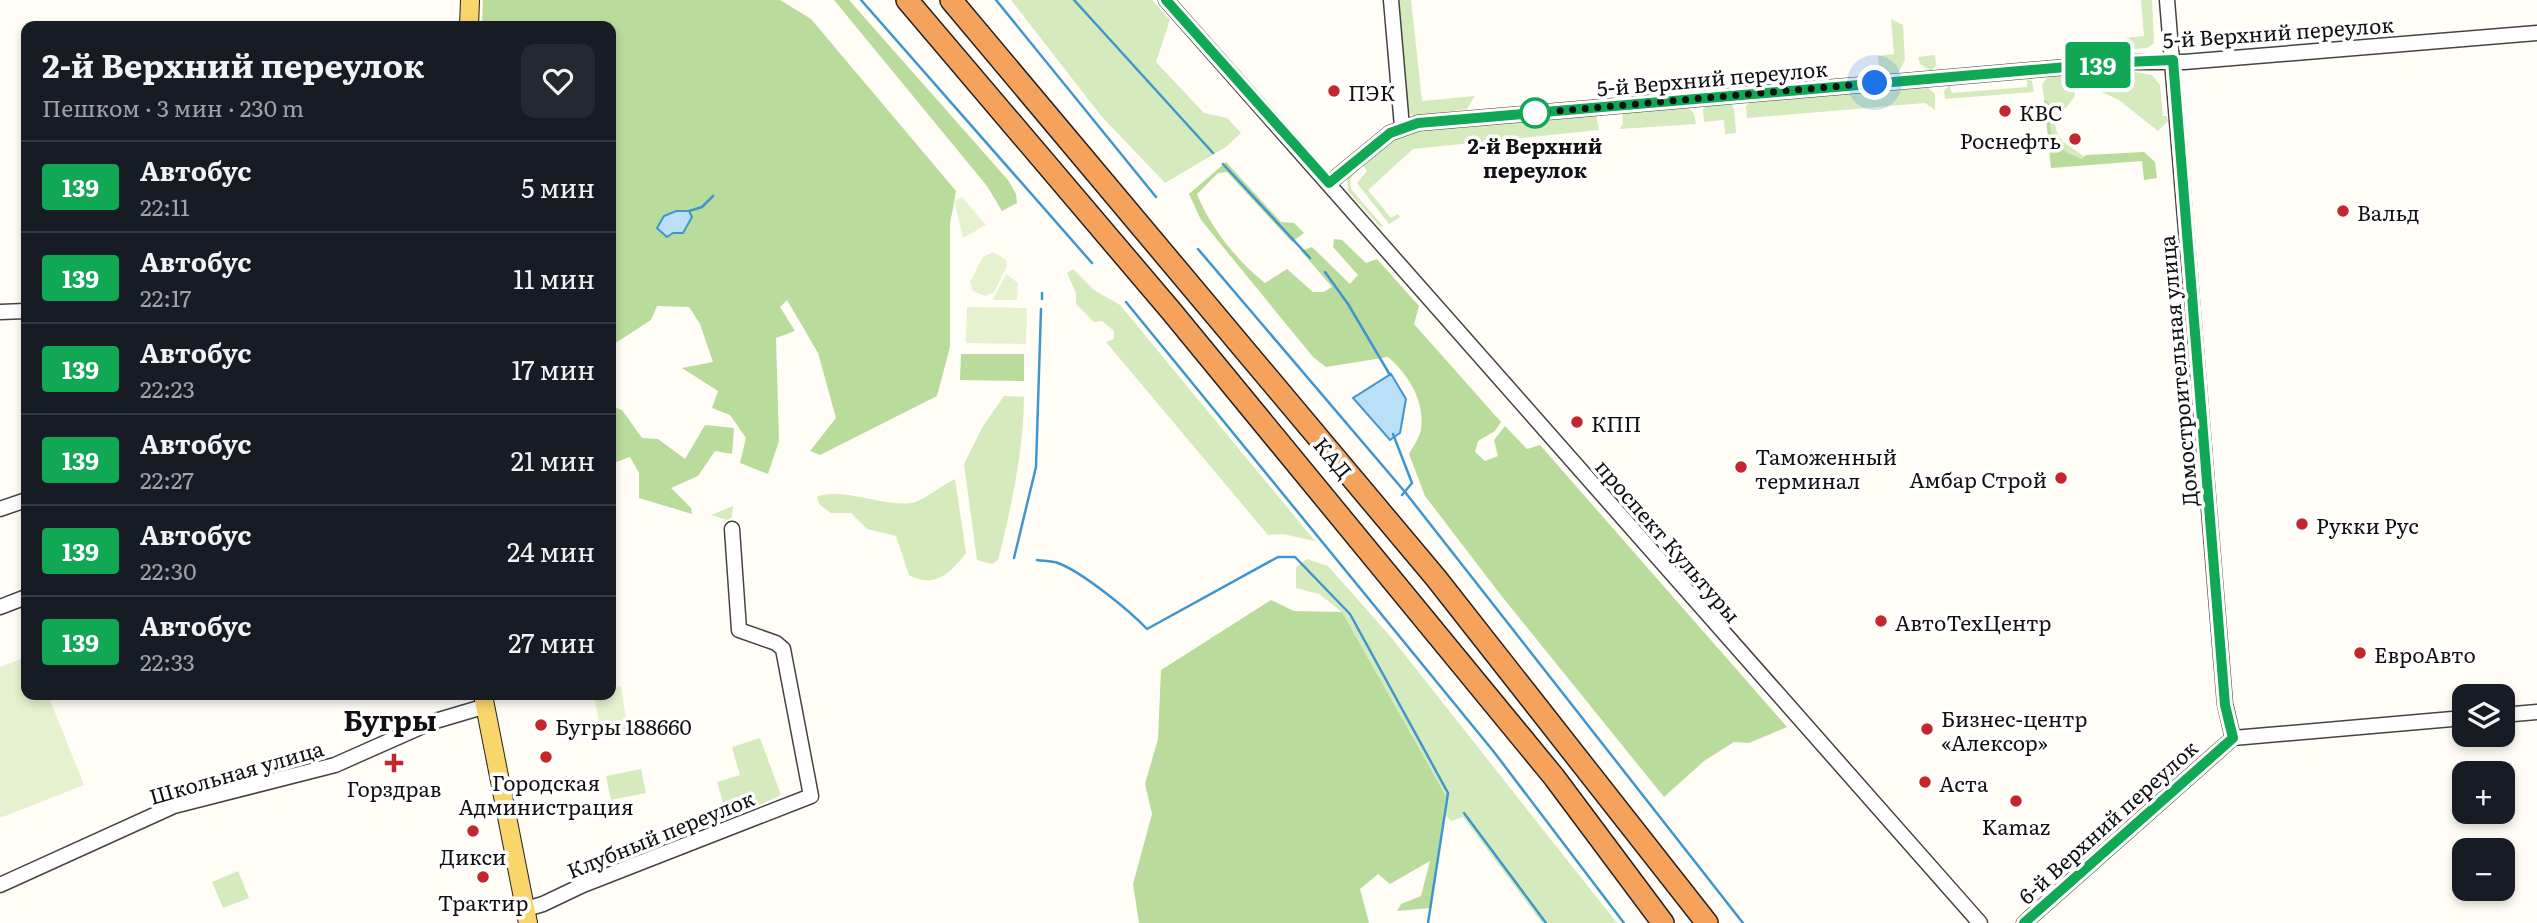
<!DOCTYPE html>
<html lang="ru">
<head>
<meta charset="utf-8">
<style>
	body { margin:0; font-family:Literata,serif; background:#242831; color:#f1f3f6; height:100vh; display:flex; flex-direction:column; font-size:26px; white-space:nowrap }
	* { box-sizing:border-box; margin:0 }
	p { font-size:23px; color:#9ea1a6 }
	.icon { flex:none; width:38px; height:38px; fill:none; stroke:currentColor; stroke-width:2; stroke-linecap:round; stroke-linejoin:round }
	.map { position:relative; flex:1; overflow:hidden }
	.details { position:absolute; left:21px; top:21px; width:595px; height:679px; display:flex; flex-direction:column; background:#171b24; border-radius:14px; box-shadow:0 4px 10px #0003 }
	.details>* { flex:none }
	.badge { padding:0 14px; border-radius:5px; font-size:24px; line-height:46px }
	.fabs { position:absolute; left:2452px; top:684px; display:grid; gap:14px }
	.fabs a { display:grid; place-items:center; width:63px; height:63px; border-radius:14px; background:#171b24; box-shadow:0 4px 10px #0003; font-size:35px }
	.you { position:absolute; width:35px; height:35px; margin:-18px; border:5px solid #fff; border-radius:50%; background:#1a73e8; box-shadow:0 0 0 10px #1a73e833 }
	.map>.badge { position:absolute; translate:-50% -50%; box-shadow:0 0 0 4px #fff }
	.round { display:grid; place-items:center; flex:none; width:74px; height:74px; border-radius:14px; background:#242831 }
	.head { display:flex; align-items:center; justify-content:space-between; height:119px; padding:0 21px }
	h1 { font-size:33px; font-weight:700; line-height:52px }
	ul { padding:0; list-style:none }
	li { display:flex; align-items:center; gap:21px; height:91px; padding:0 21px; border-top:2px solid #363941 }
	li div { flex:1 }
	li b { display:block; font-size:26px }
	li em { font-style:normal }
	li .badge { min-width:77px; font-weight:700; text-align:center }
	.map>svg:first-child { display:block }
	.green { fill:#d5ebbd }
	.forest { fill:#b9dc9c }
	.pitch { fill:#e6f2cf }
	.water { fill:#b9e0f7; stroke:#3f96cf; stroke-width:2 }
	.lines { fill:none; stroke-linecap:round; stroke-linejoin:round }
	.stream { stroke:#3f96cf; stroke-width:2.5 }
	.minor-casing { stroke:#444; stroke-width:17 }
	.major-casing { stroke:#222; stroke-width:20 }
	.highway-casing { stroke:#222; stroke-width:24 }
	.minor { stroke:#fff; stroke-width:14 }
	.major { stroke:#f9d66b; stroke-width:18 }
	.highway { stroke:#f5a25d; stroke-width:21 }
	.line-casing { stroke:#fff; stroke-width:16 }
	.line { stroke:#10a855; stroke-width:10 }
	.walk { stroke:#111; stroke-width:7; stroke-dasharray:0 12.6 }
	.poi-dot { fill:#c4262e; stroke:#fff; stroke-width:2.5 }
	.stop-dot { fill:#fff; stroke:#10a855; stroke-width:3.5 }
	.labels { text-anchor:middle; dominant-baseline:central; stroke-width:7; stroke-linejoin:round; paint-order:stroke }
	.street-label { font-size:21px; fill:#111; stroke:#fff }
	.poi-label { font-size:21px; fill:#111; stroke:#fff; text-anchor:start }
	.stop-label { font-size:21px; font-weight:bold; fill:#111; stroke:#fff }
	.district-label { font-size:28px; font-weight:bold; fill:#111; stroke:#fff }
</style>
</head>
<body>
<div class="map">
<svg width="2537" height="923" viewBox="0 0 2537 923">
	<rect width="100%" height="100%" fill="#fffdf5"/>
	<g class="green">
		<path d="M1011 0H1152L1170 20 1156 62 1204 113 1227 118 1241 133 1226 147 1165 183 1102 117Z"/>
		<path d="M1396 0H1411L1422 101 1475 96 1467 109 1413 116 1407 111Z"/>
		<path d="M2141 0H2152L2154 43 2147 48 2095 53 2094 41 2144 36Z"/>
		<path d="M1891 19 1903 25 1905 60 1898 73 1888 75 1879 66 1878 56 1894 54Z"/>
		<path d="M1935 55 1936 66 1931 71 1920 64 1918 57Z"/>
		<path d="M2134 68 2135 72 2152 75 2160 85 2163 116H2167L2168 121 2158 131 2119 100 2097 90 2087 81 2093 71Z"/>
		<path d="M2061 74 2074 88 2075 96 2066 108 2054 110C2055 141 2061 140 2085 157L2082 159C2074 156 2063 153 2057 147 2048 139 2044 95 2042 84L2049 76Z"/>
		<path d="M2027 79 2032 81 2034 92 1945 99 1944 91 1949 85 1952 93 2027 87Z"/>
		<path d="M1926 86 1935 94V110L1925 103 1747 118 1746 106 1751 101Z"/>
		<path d="M1730 102 1734 109 1736 133 1725 134 1724 120 1704 122 1703 110 1707 104Z"/>
		<path d="M1688 106 1694 114 1696 124 1619 129 1623 124 1622 111Z"/>
		<path d="M1596 114 1599 130 1413 149 1368 190 1391 218 1398 214 1400 217 1389 224 1357 183 1367 171 1361 163C1396 135 1413 130 1458 125V128L1534 121 1537 124V121L1556 120V117Z"/>
		<path d="M1353 170 1356 172 1350 179 1351 189 1383 226 1380 227 1348 191 1347 177Z"/>
		<path d="M1073 269 1094 290 1120 305 1315 541 1283 534 1268 535 1106 342 1114 339V331L1102 321 1094 322 1076 304V293L1067 273Z"/>
		<path d="M1004 396 1024 397C1023 453 1012 505 998 560L992 564 977 560 964 464 983 426Z"/>
		<path d="M955 479 966 553C951 573 934 589 909 575L896 536 867 529 851 513H831L820 505 817 497C839 486 883 507 911 503 924 501 942 485 955 479Z"/>
		<path d="M733 506 732 517 727 520 711 515Z"/>
		<path d="M1307 559 1328 566 1390 636 1617 923H1542L1463 817 1451 821 1444 813 1446 796 1342 612 1319 594 1296 588V567Z"/>
		<path d="M760 738 781 795 751 809 726 812 717 782 740 775 732 747Z"/>
		<path d="M641 769 646 793 611 800 606 776Z"/>
		<path d="M238 871 249 898 223 908 212 882Z"/>
	</g>
	<g class="forest">
		<path d="M483 0H780L811 19 956 191 950 224V347L937 396 820 455 810 451 836 418 818 353 787 300 780 307 795 331 776 338 779 441 768 474 740 463 746 438 730 415 712 408 718 391 682 368 713 362 700 324 689 307 657 306 651 320 611 346V26H482Z"/>
		<path d="M834 0H849L1008 180 1016 194 1017 203 1002 211 987 186Z"/>
		<path d="M2044 99 2049 103C2051 137 2047 146 2082 159L2086 155 2144 152 2155 162 2157 178 2144 180 2142 161 2051 168Z"/>
		<path d="M1226 162 1281 222 1294 223 1304 233 1292 242 1227 172 1218 173 1197 194C1210 227 1237 261 1265 283L1287 269 1313 292H1323L1332 287 1301 251 1312 247 1350 284 1358 275 1333 247 1334 239 1342 240 1366 263 1377 259 1419 306 1414 324 1501 422 1495 431 1478 441 1475 452 1485 461 1498 456 1494 440 1505 426 1527 449 1540 445 1787 727 1749 743 1734 742 1704 761 1664 797 1500 594 1425 496 1409 454C1413 447 1420 437 1421 429 1425 401 1408 374 1388 357L1326 367 1313 357 1201 220 1189 194Z"/>
		<path d="M961 354H1024V381L960 380Z"/>
		<path d="M611 406 622 410 642 438 658 439 685 459 705 425 734 428 732 454 715 451 698 476 671 488 691 508 692 514 639 498V473L630 457 611 464Z"/>
		<path d="M1271 600 1294 611 1342 612 1446 796 1430 908 1397 911 1401 904 1421 896 1430 861 1390 884 1378 874 1360 889 1369 923H1139L1133 884 1152 814 1145 784 1158 739 1161 670Z"/>
	</g>
	<g class="pitch">
		<path d="M962 197 986 225 963 238 954 201Z"/>
		<path d="M993 252 1006 260 1007 266 994 292 985 296 973 291 970 282 983 257Z"/>
		<path d="M1006 274 1018 283 1017 300H993Z"/>
		<path d="M967 307 1027 308 1026 344 966 343Z"/>
		<path d="M26 657V695H48L84 785 0 818V667Z"/>
		<path d="M621 686 628 731 602 736 594 695H611V688Z"/>
	</g>
	<g class="water">
		<path d="M676 211H689L692 217 683 233H673L667 237 657 228 664 216Z"/>
		<path d="M1391 374 1406 399 1400 433 1390 440 1353 398Z"/>
	</g>
	<g class="lines">
		<g class="stream">
			<path d="M861 0 1092 263"/>
			<path d="M996 0 1156 197"/>
			<path d="M1074 0 1213 153"/>
			<path d="M1223 164 1310 258"/>
			<path d="M689 211 702 207 713 196"/>
			<path d="M1198 249 1405 492 1743 923"/>
			<path d="M1325 272 1348 304 1390 375"/>
			<path d="M1042 299V293"/>
			<path d="M1126 302 1494 752 1624 923"/>
			<path d="M1393 434 1412 483 1402 495"/>
			<path d="M1014 558 1036 467 1041 309"/>
			<path d="M1037 560C1043 561 1052 561 1058 563 1082 572 1129 610 1147 629L1278 557H1295L1350 614 1448 793 1428 923"/>
			<path d="M1464 813 1546 923"/>
		</g>
		<defs>
			<g id="minor">
				<path d="M1166 0 1980 923"/>
				<path d="M1391 0 1402 127"/>
				<path d="M2167 0 2225 704 2233 738"/>
				<path d="M1329 183 1390 133 1418 123 2125 62H2184L2537 33"/>
				<path d="M0 312 26 311"/>
				<path d="M0 509 26 500"/>
				<path d="M0 607 26 597"/>
				<path d="M2502 715 2537 712"/>
				<path d="M0 885 174 806 335 765 432 722 486 706"/>
				<path d="M526 909 543 904 583 885 811 796 783 649 776 643 739 630 732 529"/>
				<path d="M2024 923 2233 738 2464 718"/>
			</g>
			<g id="major">
				<path d="M469 26 470 0"/>
				<path d="M483 695 528 923"/>
			</g>
			<g id="highway">
				<path d="M907 0 1172 312 1554 777 1663 923"/>
				<path d="M951 0 1436 578 1707 923"/>
			</g>
		</defs>
		<use href="#minor" class="minor-casing"/>
		<use href="#major" class="major-casing"/>
		<use href="#highway" class="highway-casing"/>
		<use href="#minor" class="minor"/>
		<use href="#major" class="major"/>
		<use href="#highway" class="highway"/>
	</g>
	<g class="lines">
		<defs>
			<path id="line" d="M1166 0 1329 183 1390 133 1418 123 2125 62 2173 60 2225 705 2233 738 2024 923"/>
		</defs>
		<use href="#line" class="line-casing"/>
		<use href="#line" class="line"/>
		<path class="walk" d="M1535 113 1875 83"/>
	</g>
	<g class="poi-dot">
		<circle cx="1334" cy="91" r="7"/>
		<circle cx="2005" cy="111" r="7"/>
		<circle cx="2075" cy="139" r="7"/>
		<circle cx="2343" cy="211" r="7"/>
		<circle cx="1577" cy="422" r="7"/>
		<circle cx="1741" cy="467" r="7"/>
		<circle cx="2061" cy="478" r="7"/>
		<circle cx="2302" cy="524" r="7"/>
		<circle cx="1881" cy="621" r="7"/>
		<circle cx="2360" cy="653" r="7"/>
		<circle cx="541" cy="725" r="7"/>
		<circle cx="1927" cy="729" r="7"/>
		<circle cx="546" cy="757" r="7"/>
		<path d="M390.5 752.5h7v7h7v7h-7v7h-7v-7h-7v-7h7z"/>
		<circle cx="1925" cy="782" r="7"/>
		<circle cx="2016" cy="801" r="7"/>
		<circle cx="473" cy="831" r="7"/>
		<circle cx="483" cy="877" r="7"/>
	</g>
	<circle class="stop-dot" cx="1535" cy="113" r="14"/>
	<g class="labels">
		<g class="street-label">
			<text transform="translate(2278 31) rotate(-4)">5-й Верхний переулок</text>
			<text transform="translate(1712 77) rotate(-5)">5-й Верхний переулок</text>
			<text transform="translate(2177 371) rotate(-95)">Домостроительная улица</text>
			<text transform="translate(1334 457) rotate(50)">КАД</text>
			<text transform="translate(1669 540) rotate(49)">проспект Культуры</text>
			<text transform="translate(236 771) rotate(-16)">Школьная улица</text>
			<text transform="translate(2107 821) rotate(-42)">6-й Верхний переулок</text>
			<text transform="translate(660 833) rotate(-22)">Клубный переулок</text>
		</g>
		<g class="poi-label">
			<text x="1348" y="91">ПЭК</text>
			<text x="2019" y="111">КВС</text>
			<text x="2061" y="139" text-anchor="end">Роснефть</text>
			<text x="2357" y="211">Вальд</text>
			<text x="1591" y="422">КПП</text>
			<text x="1755" y="455">Таможенный<tspan x="1755" dy="24">терминал</tspan></text>
			<text x="2047" y="478" text-anchor="end">Амбар Строй</text>
			<text x="2316" y="524">Рукки Рус</text>
			<text x="1895" y="621">АвтоТехЦентр</text>
			<text x="2374" y="653">ЕвроАвто</text>
			<text x="1941" y="717">Бизнес-центр<tspan x="1941" dy="24">«Алексор»</tspan></text>
			<text x="555" y="725">Бугры 188660</text>
			<text x="546" y="781" text-anchor="middle">Городская<tspan x="546" dy="24">Администрация</tspan></text>
			<text x="1939" y="782">Аста</text>
			<text x="394" y="787" text-anchor="middle">Горздрав</text>
			<text x="2016" y="825" text-anchor="middle">Kamaz</text>
			<text x="473" y="855" text-anchor="middle">Дикси</text>
			<text x="483" y="901" text-anchor="middle">Трактир</text>
		</g>
		<g class="stop-label">
			<text x="1535" y="144">2-й Верхний<tspan x="1535" dy="24">переулок</tspan></text>
		</g>
		<g class="district-label">
			<text x="390" y="719">Бугры</text>
		</g>
	</g>
</svg>
<div class="fabs">
<a><svg class="icon" aria-label="layers" viewBox="0 0 24 24"><path d="M12 4l9 5-9 5-9-5zM3 14l9 5 9-5"/></svg></a>
<a>+</a>
<a>−</a>
</div>
<div class="you" style="left:1875px;top:83px"></div>
<b class="badge" style="left:2098px;top:65px;background:#10a855;color:#fff">139</b>
<section class="details">
<div class="head"><div><h1>2-й Верхний переулок</h1><p>Пешком · 3 мин · 230 m</p></div><a class="round"><svg class="icon" aria-label="heart" viewBox="0 0 24 24"><path d="M12 20l-8-8c-3-5 5-10 8-4 3-6 11-1 8 4z"/></svg></a></div>
<ul>
<li><span class="badge" style="background:#10a855;color:#fff">139</span><div><b>Автобус</b><p>22:11</p></div><em>5 мин</em></li>
<li><span class="badge" style="background:#10a855;color:#fff">139</span><div><b>Автобус</b><p>22:17</p></div><em>11 мин</em></li>
<li><span class="badge" style="background:#10a855;color:#fff">139</span><div><b>Автобус</b><p>22:23</p></div><em>17 мин</em></li>
<li><span class="badge" style="background:#10a855;color:#fff">139</span><div><b>Автобус</b><p>22:27</p></div><em>21 мин</em></li>
<li><span class="badge" style="background:#10a855;color:#fff">139</span><div><b>Автобус</b><p>22:30</p></div><em>24 мин</em></li>
<li><span class="badge" style="background:#10a855;color:#fff">139</span><div><b>Автобус</b><p>22:33</p></div><em>27 мин</em></li>
</ul>
</section>
</div>
</body>
</html>
